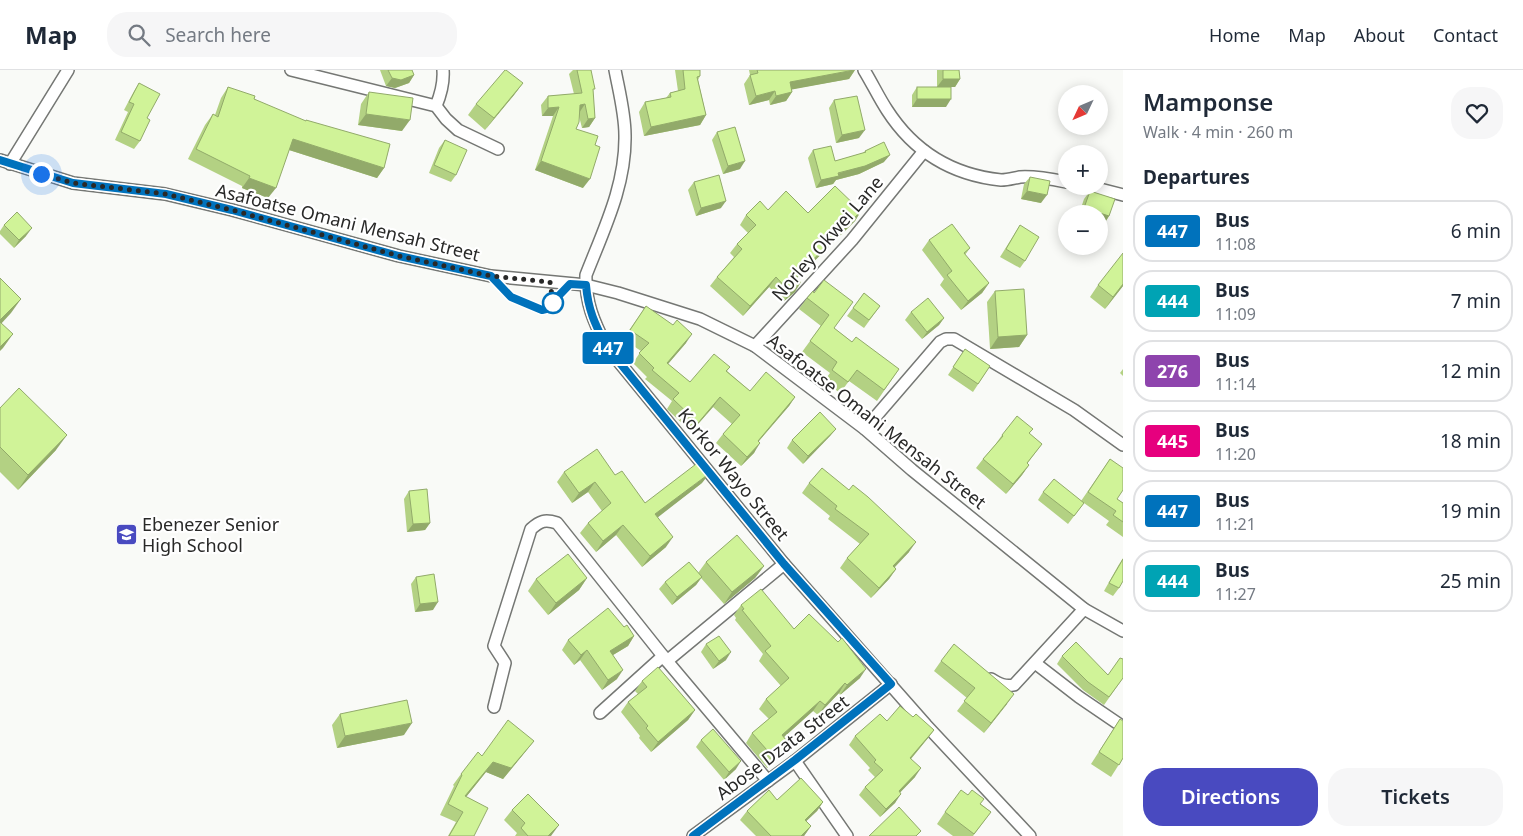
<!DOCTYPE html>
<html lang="en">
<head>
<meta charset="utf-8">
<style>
	body { margin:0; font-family:"Noto Sans",sans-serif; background:#f6f6f7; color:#1f2937; height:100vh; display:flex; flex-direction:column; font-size:19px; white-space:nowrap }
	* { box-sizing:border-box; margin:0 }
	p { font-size:16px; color:#747a83 }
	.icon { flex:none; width:28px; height:28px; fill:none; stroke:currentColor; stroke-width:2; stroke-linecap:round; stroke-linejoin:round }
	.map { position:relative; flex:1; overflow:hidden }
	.drawer { display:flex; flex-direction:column; background:#fff; width:400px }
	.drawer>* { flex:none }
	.badge { padding:0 10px; border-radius:4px; font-size:18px; line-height:32px }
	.needle { width:32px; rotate:226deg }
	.buttons { position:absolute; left:1058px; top:15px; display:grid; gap:10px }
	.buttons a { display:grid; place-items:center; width:50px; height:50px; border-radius:50%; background:#fff; box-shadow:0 2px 12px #0003; font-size:25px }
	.you { position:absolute; width:25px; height:25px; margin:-12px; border:4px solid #fff; border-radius:50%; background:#1a73e8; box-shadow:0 0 0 8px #1a73e833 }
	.map>.badge { position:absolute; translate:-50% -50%; box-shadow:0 0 0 2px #fff }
	h2 { padding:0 20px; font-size:19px; line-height:45px }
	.round { display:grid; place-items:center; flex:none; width:52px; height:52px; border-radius:20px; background:#f6f6f7 }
	.overview { display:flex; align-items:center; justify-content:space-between; height:85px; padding:0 20px }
	h1 { font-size:24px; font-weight:600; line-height:38px }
	.primary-button { display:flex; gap:10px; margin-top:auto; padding:10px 20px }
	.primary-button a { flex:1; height:58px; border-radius:20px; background:#494ac0; color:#fff; font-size:20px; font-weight:600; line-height:58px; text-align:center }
	.primary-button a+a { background:#f6f6f7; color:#1f2937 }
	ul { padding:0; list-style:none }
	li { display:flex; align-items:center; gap:15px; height:62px; margin:0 10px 8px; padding:0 10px; border:2px solid #e0e1e3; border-radius:20px }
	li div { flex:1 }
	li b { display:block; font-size:19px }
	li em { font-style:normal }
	li .badge { min-width:55px; font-weight:700; text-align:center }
	header { display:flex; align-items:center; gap:30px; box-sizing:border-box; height:70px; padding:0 25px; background:#fff; border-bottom:1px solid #e0e1e3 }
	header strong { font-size:24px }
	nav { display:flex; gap:28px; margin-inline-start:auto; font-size:18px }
	.search { width:350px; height:45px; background:#f6f6f7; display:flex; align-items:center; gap:12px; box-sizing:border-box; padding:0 18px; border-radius:20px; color:#747a83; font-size:19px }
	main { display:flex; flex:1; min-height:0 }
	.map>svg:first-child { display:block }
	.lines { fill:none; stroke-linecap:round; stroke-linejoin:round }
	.street-casing { stroke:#757774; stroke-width:14 }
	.street { stroke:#fff; stroke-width:11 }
	.wall { fill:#b3d183 }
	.shaded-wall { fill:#92aa6a }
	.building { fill:#d0f398; stroke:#92aa6a }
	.line-casing { stroke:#fff; stroke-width:11 }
	.line { stroke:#0072bc; stroke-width:8 }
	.walk { stroke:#292928; stroke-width:5; stroke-dasharray:0 9 }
	.stop-dot { fill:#fff; stroke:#0072bc; stroke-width:2.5 }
	.labels { text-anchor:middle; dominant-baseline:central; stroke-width:4.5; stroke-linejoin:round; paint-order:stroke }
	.street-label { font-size:18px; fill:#292928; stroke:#fff }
	.poi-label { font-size:18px; fill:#292928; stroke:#fff; text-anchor:start }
</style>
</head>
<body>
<header>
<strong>Map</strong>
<div class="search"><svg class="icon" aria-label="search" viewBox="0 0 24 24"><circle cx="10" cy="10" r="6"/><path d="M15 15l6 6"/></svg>Search here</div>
<nav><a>Home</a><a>Map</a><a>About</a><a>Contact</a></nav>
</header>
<main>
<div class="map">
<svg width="1123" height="766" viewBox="0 0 1123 766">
	<rect width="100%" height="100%" fill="#f9faf7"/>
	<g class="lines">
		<defs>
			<g id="street">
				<path d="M291 0 436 36 446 49 458 60 498 79"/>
				<path d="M615 0C619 21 625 44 625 65 626 115 604 159 586 205 585 232 594 252 606 276L784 494 926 655 1030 766"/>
				<path d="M864 0C872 13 879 28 887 40 914 82 953 105 1001 110 1008 110 1014 108 1020 107 1035 106 1051 109 1066 112"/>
				<path d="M436 36C441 24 444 13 443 0"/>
				<path d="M0 90 73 113 165 124 232 140 399 186 491 206 586 215 618 223 700 249 755 276 865 359 912 400 1084 539 1123 561"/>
				<path d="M10 94 68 0"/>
				<path d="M1088 116 1123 125"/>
				<path d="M755 276 852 170 924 81"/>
				<path d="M865 359 940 272 946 269H954L1074 340 1123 375"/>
				<path d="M667 591 784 494"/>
				<path d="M1035 593 1079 627 1123 657"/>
				<path d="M991 609C999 614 1005 617 1014 615L1084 539"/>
				<path d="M494 637 505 593 494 576 531 459C540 451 545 449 557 453L667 591 768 711"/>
				<path d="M600 643 663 586"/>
				<path d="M795 691 847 766"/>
				<path d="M693 766 795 691 891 614"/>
			</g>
		</defs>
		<use href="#street" class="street-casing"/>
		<use href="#street" class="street"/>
	</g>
	<g class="wall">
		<path d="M380 0H412L414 5 409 13 395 18 386 16Z"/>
		<path d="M573 0H591L595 48 589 57 582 58 579 46 576 59 583 118 535 100 553 46H542L541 35 548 26 574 24 569 4Z"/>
		<path d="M675 0H700V6L698 10 706 45 700 55 644 66 639 42 645 32 666 28 670 23 678 21Z"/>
		<path d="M749 0H855L849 9 792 19V22L786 31 770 35 769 30 749 35 744 14 750 5Z"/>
		<path d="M937 0H959L960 9 955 17H937Z"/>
		<path d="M139 13 147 48 140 71 134 79 115 70 128 42 124 40 134 21Z"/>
		<path d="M523 13 514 25 485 60 468 45 476 34Z"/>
		<path d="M228 17 254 29 384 98 377 108 289 80 268 128 242 118V116L188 89 205 55 213 44 215 45 221 28Z"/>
		<path d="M917 17 946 37H912V25Z"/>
		<path d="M369 22 402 61 358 55 361 34Z"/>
		<path d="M834 30 859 68 836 73 829 38Z"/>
		<path d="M717 62 740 99 723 104 712 70Z"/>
		<path d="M445 70 456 105 451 112 429 103 439 78Z"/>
		<path d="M813 80 835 91 863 83 865 81 884 92 859 104 836 110 833 114 816 118 808 88Z"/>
		<path d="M1066 85V102L1062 101Z"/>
		<path d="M1030 107 1041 133 1021 129 1024 114Z"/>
		<path d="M694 112 721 138 696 146 688 120Z"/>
		<path d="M1090 121 1109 146 1104 154 1099 144H1079L1084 129Z"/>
		<path d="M768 140 808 143 861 141 855 151 797 208 795 222 784 231 769 217 743 246 710 216 717 207 734 187 730 183 737 174 748 163 740 155 746 145Z"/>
		<path d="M4 155 26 166 14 178 0 164V161Z"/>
		<path d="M1020 155 1025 191 1020 198 1000 187Z"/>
		<path d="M929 170 970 178 965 185 989 213 982 223 961 240 940 215 944 209 922 180Z"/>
		<path d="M824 210 834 258 852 272 899 299 877 331 849 311 840 323 824 311 830 303 802 282 821 256 799 239 807 228 814 223Z"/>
		<path d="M1098 215 1123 216 1105 239 1090 227Z"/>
		<path d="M995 221 1027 265 1019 277 990 279 987 232Z"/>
		<path d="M864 223 880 236 864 258 847 246Z"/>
		<path d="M646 236 686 273 668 294 690 312 730 297 727 301 750 321 795 327 789 336 759 371 754 383 741 396 716 373 723 364 732 354 713 337 691 362 667 339 672 331 645 309 647 307 633 293 641 281 623 269Z"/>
		<path d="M911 242 944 248 939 255 922 269 905 250Z"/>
		<path d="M965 279 990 296 973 322 948 305Z"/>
		<path d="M1123 299V306L1120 303Z"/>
		<path d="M0 338 56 380 18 420 0 402Z"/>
		<path d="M836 359 830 366 803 394 787 378 792 370Z"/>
		<path d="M1033 359 1029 364 1042 374 1027 394 1029 395 1022 405 1006 424 976 398 983 389 995 375 1002 365Z"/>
		<path d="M1110 389 1117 429 1123 433V467L1106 455 1109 451 1084 433 1068 454 1038 430 1043 422 1081 431Z"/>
		<path d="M564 402 615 405 645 433 702 413 657 447 666 477 642 497 616 465 596 482 580 463 588 453 602 441 588 422 572 433 557 412Z"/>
		<path d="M809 413 909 482 895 497 896 499 889 509 871 528 840 498 847 488 860 474 828 449 830 446 802 423Z"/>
		<path d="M409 421 430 453 425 460 407 462 404 429Z"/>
		<path d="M1123 488 1119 518 1113 526 1104 521 1118 496Z"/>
		<path d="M706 492 764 496 755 508 724 534 701 508 696 515 672 535 659 519 665 512 698 503Z"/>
		<path d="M416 507 433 540 415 542 411 514Z"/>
		<path d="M587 508 579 520 548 545 528 521 536 509Z"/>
		<path d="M741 535 794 559 860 608 840 625 839 623 818 645 813 641 784 667 790 675 783 684 767 698 746 673 752 663 769 649 759 639 766 629 781 616 759 591 763 584 735 550 736 548 734 545Z"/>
		<path d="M624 557 634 566 628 576 613 585 617 609 602 620 580 590 574 595 562 580 568 570Z"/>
		<path d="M706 574 726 590 713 599 701 582Z"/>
		<path d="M1062 586 1108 605 1123 608 1104 635 1083 620 1057 594Z"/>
		<path d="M941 591 1007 634 984 663 957 641 967 628 934 601Z"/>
		<path d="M642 611 695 640 688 650 651 682 639 668 640 666 621 642 628 632 638 624 635 621Z"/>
		<path d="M340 644 404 665 337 678 332 655Z"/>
		<path d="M913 647 934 660 928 668 911 689 915 707 900 722 895 733 880 747 859 725 865 717 875 707 868 700 870 698 849 675 855 666 887 651Z"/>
		<path d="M1120 649 1123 688 1111 707 1091 694Z"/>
		<path d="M701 670 736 699 724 710 696 677Z"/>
		<path d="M526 681 503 709 486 702 466 727 474 766H448L456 752 440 745 454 716 453 715 461 704 482 686Z"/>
		<path d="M777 730 823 732 817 741 806 751 811 756 804 766H756L740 750 747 741Z"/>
		<path d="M981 734 991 742 973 766H953L937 754 945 742Z"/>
		<path d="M512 740 551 766H515L517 763 504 750Z"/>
	</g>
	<g class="shaded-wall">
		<path d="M855 0 849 9 784 21 790 12Z"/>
		<path d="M414 5 409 13 395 18 386 16 392 8Z"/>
		<path d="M943 9H960L955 17H937Z"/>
		<path d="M523 13 514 25 485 60 494 48Z"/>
		<path d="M775 21 769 30 749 35 756 26Z"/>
		<path d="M792 22 786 31 770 35 776 26Z"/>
		<path d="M917 29H951L946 37H912Z"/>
		<path d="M585 34 579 43 580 35Z"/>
		<path d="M559 37 553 46H542L548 38Z"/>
		<path d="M366 44 410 50 402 61 358 55Z"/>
		<path d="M706 45 700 55 644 66 651 57Z"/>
		<path d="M595 48 589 57 582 58 588 49Z"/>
		<path d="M865 60 859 68 836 73 842 65Z"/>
		<path d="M293 69 384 98 377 108 286 79Z"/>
		<path d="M890 85 884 92 859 104 836 110 833 114 816 118 821 110Z"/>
		<path d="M541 91 590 109 583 118 535 100Z"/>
		<path d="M745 91 740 99 723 104 728 96Z"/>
		<path d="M1065 97 1066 98V102L1062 101Z"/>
		<path d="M249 108 276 118 268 128 242 118Z"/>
		<path d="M1027 121 1047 125 1041 133 1021 129Z"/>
		<path d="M726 131 721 138 696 146 701 138Z"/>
		<path d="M1084 138 1109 146 1104 154 1099 152V144H1080Z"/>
		<path d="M861 141 855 151 789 216 796 207Z"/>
		<path d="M32 158 26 166 14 178 19 170Z"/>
		<path d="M776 207 769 217 743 246 750 236Z"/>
		<path d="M801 212 795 222 784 231 790 222Z"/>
		<path d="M989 213 982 223 961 240 968 231Z"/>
		<path d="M1123 214V216L1105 239 1113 227Z"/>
		<path d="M21 229 11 243 0 255V250Z"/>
		<path d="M944 248 939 255 922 269 927 262Z"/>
		<path d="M13 264 3 278 0 281V277Z"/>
		<path d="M692 264 686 273 661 302 667 293Z"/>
		<path d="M1027 265 1019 277 990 279 998 267Z"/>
		<path d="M720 327 713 337 691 362 698 353Z"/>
		<path d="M795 327 789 336 751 380 758 371Z"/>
		<path d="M836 359 830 366 803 394 808 386Z"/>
		<path d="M67 365 56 380 18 420 28 405Z"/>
		<path d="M760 373 754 383 741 396 747 387Z"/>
		<path d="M1029 395 1022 405 1006 424 1013 414Z"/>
		<path d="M710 403 702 413 648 455 655 444Z"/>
		<path d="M595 412 588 422 572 433 579 423Z"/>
		<path d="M430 453 425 460 407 462 413 454Z"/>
		<path d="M623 455 616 465 596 482 603 471Z"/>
		<path d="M673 467 666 477 642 497 650 486Z"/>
		<path d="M916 472 909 482 886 506 893 496Z"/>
		<path d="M764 496 755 508 724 534 732 522Z"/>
		<path d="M896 499 889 509 871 528 879 518Z"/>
		<path d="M702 507 696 515 672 535 677 527Z"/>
		<path d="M587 508 579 520 548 545 556 533Z"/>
		<path d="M438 532 433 540 415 542 420 534Z"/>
		<path d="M634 566 628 576 603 591 610 581Z"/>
		<path d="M587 580 580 590 574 595 581 585Z"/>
		<path d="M731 582 726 590 713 599 719 591Z"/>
		<path d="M866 599 860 608 840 625 847 615Z"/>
		<path d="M623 600 617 609 602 620 608 610Z"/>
		<path d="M845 613 839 623 818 645 825 635Z"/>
		<path d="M1014 624 1007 634 984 663 991 653Z"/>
		<path d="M820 631 813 641 775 675 782 665Z"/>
		<path d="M695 640 688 650 651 682 658 672Z"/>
		<path d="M412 653 404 665 337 678 345 666Z"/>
		<path d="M934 660 928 668 904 697 910 688Z"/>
		<path d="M534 671 526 681 503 709 486 702 458 737 465 726 493 692Z"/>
		<path d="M790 675 783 684 767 698 774 688Z"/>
		<path d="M741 691 736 699 724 710 729 702Z"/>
		<path d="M921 698 915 707 893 730 899 721Z"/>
		<path d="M901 724 895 733 880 747 886 739Z"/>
		<path d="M823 732 817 741 798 759 805 750Z"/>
		<path d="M559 755 551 766H548Z"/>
		<path d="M811 756 804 766H801Z"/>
	</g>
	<g class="building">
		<path d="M388 0H412L414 5 401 10 392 8Z"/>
		<path d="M505 0H506L523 13 494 48 476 34Z"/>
		<path d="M577 0H591L595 19H593L595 48 588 49 585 34 580 35 579 52 576 59 598 66 595 75 600 77 590 109 541 91 559 37 548 38V26L582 23Z"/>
		<path d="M683 0H700V6L697 7 706 45 651 57 645 32 671 27 670 23 685 19Z"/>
		<path d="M757 0H854L790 12 792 22 776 26 775 21 756 26 750 5 758 3Z"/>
		<path d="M943 0H959L960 9H943Z"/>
		<path d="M139 13 160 24 147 48 150 50 140 71 121 62 134 34 129 32Z"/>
		<path d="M228 17 255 26 254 29 306 51V50L390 74 384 98 293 69 276 118 249 108 250 106 196 79 213 44 218 47Z"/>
		<rect x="917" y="17" width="34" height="12"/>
		<path d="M369 22 413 28 410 50 366 44Z"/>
		<path d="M857 26 865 60 842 65 834 30Z"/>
		<path d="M735 57 745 91 728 96 717 62Z"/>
		<path d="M445 70 467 80 456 105 434 95Z"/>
		<path d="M884 72 890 85 865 96 838 103 839 106 821 110 813 80 831 76 835 91 866 82 865 81Z"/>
		<path d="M1069 80 1081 82V84H1068Z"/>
		<path d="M719 105 726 131 701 138 694 112Z"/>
		<path d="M1030 107 1050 111 1047 125 1027 121Z"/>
		<path d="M835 116 861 141 796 207 801 212 790 222 776 207 750 236 717 207 742 179 737 174 756 155 746 145 760 131 768 140 786 121 808 143Z"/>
		<path d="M1090 121 1115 129 1109 146 1084 138Z"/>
		<path d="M17 142 32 158 19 170 4 155Z"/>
		<path d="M952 154 970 178 964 183 989 213 968 231 947 205 952 201 929 170Z"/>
		<path d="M1020 155 1039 167 1025 191 1006 179Z"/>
		<path d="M1123 183V214L1113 227 1098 215Z"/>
		<path d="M0 208 21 229 0 250Z"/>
		<path d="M824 210 853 232 834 258 852 272 856 267 899 299 884 320 857 300 848 312 832 300 837 292 810 271 829 245 807 228 813 221 814 223Z"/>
		<path d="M1024 219 1027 265 998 267 995 221Z"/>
		<path d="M864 223 880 236 869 250 853 238Z"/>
		<path d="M928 228 944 248 927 262 911 242Z"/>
		<path d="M646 236 673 255 677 250 692 264 667 293 690 312 714 284 730 297 726 301 750 321 766 302 795 327 758 371 760 373 747 387 723 364 740 345 720 327 698 353 673 329 679 323 652 300 654 298 639 283 649 273 630 260Z"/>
		<path d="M0 252 13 264 0 277Z"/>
		<path d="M965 279 990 296 978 314 953 297Z"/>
		<path d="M19 318 67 365 28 405 0 377V338Z"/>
		<path d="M820 342 836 359 808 386 792 370Z"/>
		<path d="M1017 346 1033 359 1029 363 1042 374 1027 393 1029 395 1013 414 983 389 1003 366 1002 365Z"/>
		<path d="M597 379 615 405 622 401 645 433 700 391 710 403 655 444 673 467 650 486 623 455 603 471 588 453 611 433 595 412 579 423 564 402Z"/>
		<path d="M1110 389 1123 398V420L1117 429 1123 433V452L1113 445 1116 441 1088 422Z"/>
		<path d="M822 398 849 420 853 415 868 427 916 472 893 496 896 499 879 518 847 488 869 464 835 439 837 436 809 413Z"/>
		<path d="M1054 409 1084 433 1074 446 1043 422Z"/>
		<path d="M427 419 430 453 413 454 409 421Z"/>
		<path d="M737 465 764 496 732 522 706 492Z"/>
		<path d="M568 484 587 508 556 533 536 509Z"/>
		<path d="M1123 489V511L1119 518 1109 513Z"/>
		<path d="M689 492 702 507 677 527 665 512Z"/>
		<path d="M434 504 438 532 420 534 416 507Z"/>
		<path d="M761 519 794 559 809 544 838 572 842 568 866 599 847 615 845 613 825 635 820 631 782 665 790 675 774 688 752 663 777 642 766 629 789 608 765 581 771 576 742 540 744 539 741 535Z"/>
		<path d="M608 538 624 557 627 555 634 566 610 581 623 600 608 610 587 580 581 585 568 570Z"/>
		<path d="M719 566 731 582 719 591 706 574Z"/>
		<path d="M1076 572 1108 605 1120 588 1123 589V608L1109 627 1088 612 1062 586Z"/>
		<path d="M954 574 1014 624 991 653 964 631 975 618 941 591Z"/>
		<path d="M658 597 695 640 658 672 646 658 648 656 628 632 647 617 642 611Z"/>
		<path d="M407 630 412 653 345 666 340 644Z"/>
		<path d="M900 636 913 647 916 644 934 660 910 688 921 698 899 721 901 724 886 739 865 717 883 700 874 692 876 690 855 666 880 644 887 651Z"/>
		<path d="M1120 649 1123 651V688L1119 695 1099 682Z"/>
		<path d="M508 650 534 671 511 698 493 692 465 726 488 738 474 766H449L463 742 448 734 462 705 461 704 478 682 482 686Z"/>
		<path d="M713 659 741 691 729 702 701 670Z"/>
		<path d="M801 708 823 732 805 750 811 756 801 766H771L747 741 769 720 777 730Z"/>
		<path d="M961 720 968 725 972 720 984 729 980 734 991 742 974 764 945 742Z"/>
		<path d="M528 724 559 755 548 766H528L521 758 525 753 512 740Z"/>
		<path d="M899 737 921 761 916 766H869Z"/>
	</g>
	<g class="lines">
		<defs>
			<path id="line" d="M0 90 73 113 166 124 232 140 399 186 491 206 511 227 542 240 546 239 570 214 586 215C588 240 595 254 606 276L784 494 891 614 795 690 693 766"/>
		</defs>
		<use href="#line" class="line-casing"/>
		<use href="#line" class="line"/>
		<path class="walk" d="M41 104 73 113 166 124 232 140 399 186 491 206 550 212 553 233"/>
	</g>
	<defs>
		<symbol id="school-square" viewBox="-11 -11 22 22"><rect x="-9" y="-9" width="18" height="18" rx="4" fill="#494ac0" stroke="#fff"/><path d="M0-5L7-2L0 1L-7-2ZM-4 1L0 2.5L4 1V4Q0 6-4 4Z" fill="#fff"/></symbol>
	</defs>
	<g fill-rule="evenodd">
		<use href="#school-square" x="114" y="452" width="25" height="25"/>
	</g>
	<circle class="stop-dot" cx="553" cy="233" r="10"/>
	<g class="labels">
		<g class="street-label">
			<text transform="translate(348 152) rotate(14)">Asafoatse Omani Mensah Street</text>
			<text transform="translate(827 168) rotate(-49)">Norley Okwei Lane</text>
			<text transform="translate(877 351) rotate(38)">Asafoatse Omani Mensah Street</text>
			<text transform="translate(734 404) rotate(51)">Korkor Wayo Street</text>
			<text transform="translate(782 677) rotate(-37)">Abose Dzata Street</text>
		</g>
		<g class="poi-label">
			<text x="142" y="454">Ebenezer Senior<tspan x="142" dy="21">High School</tspan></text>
		</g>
	</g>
</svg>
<div class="buttons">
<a><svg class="needle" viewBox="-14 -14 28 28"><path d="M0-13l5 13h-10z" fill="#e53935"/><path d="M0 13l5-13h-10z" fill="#747a83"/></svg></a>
<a>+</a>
<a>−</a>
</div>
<div class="you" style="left:41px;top:104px"></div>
<b class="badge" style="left:608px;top:278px;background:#0072bc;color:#fff">447</b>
</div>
<section class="drawer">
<div class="overview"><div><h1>Mamponse</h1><p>Walk · 4 min · 260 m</p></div><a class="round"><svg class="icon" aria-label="heart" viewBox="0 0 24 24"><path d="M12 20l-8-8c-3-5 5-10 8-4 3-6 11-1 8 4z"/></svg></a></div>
<h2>Departures</h2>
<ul>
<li><span class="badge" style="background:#0072bc;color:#fff">447</span><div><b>Bus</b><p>11:08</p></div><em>6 min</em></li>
<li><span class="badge" style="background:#00a3b4;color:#fff">444</span><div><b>Bus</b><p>11:09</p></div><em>7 min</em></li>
<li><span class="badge" style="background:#8e44ad;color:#fff">276</span><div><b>Bus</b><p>11:14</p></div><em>12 min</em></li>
<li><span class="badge" style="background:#e6007e;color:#fff">445</span><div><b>Bus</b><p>11:20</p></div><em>18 min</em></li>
<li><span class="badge" style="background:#0072bc;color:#fff">447</span><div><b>Bus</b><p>11:21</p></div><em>19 min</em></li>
<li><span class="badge" style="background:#00a3b4;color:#fff">444</span><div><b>Bus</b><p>11:27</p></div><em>25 min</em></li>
</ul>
<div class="primary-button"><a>Directions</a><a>Tickets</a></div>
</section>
</main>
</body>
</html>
